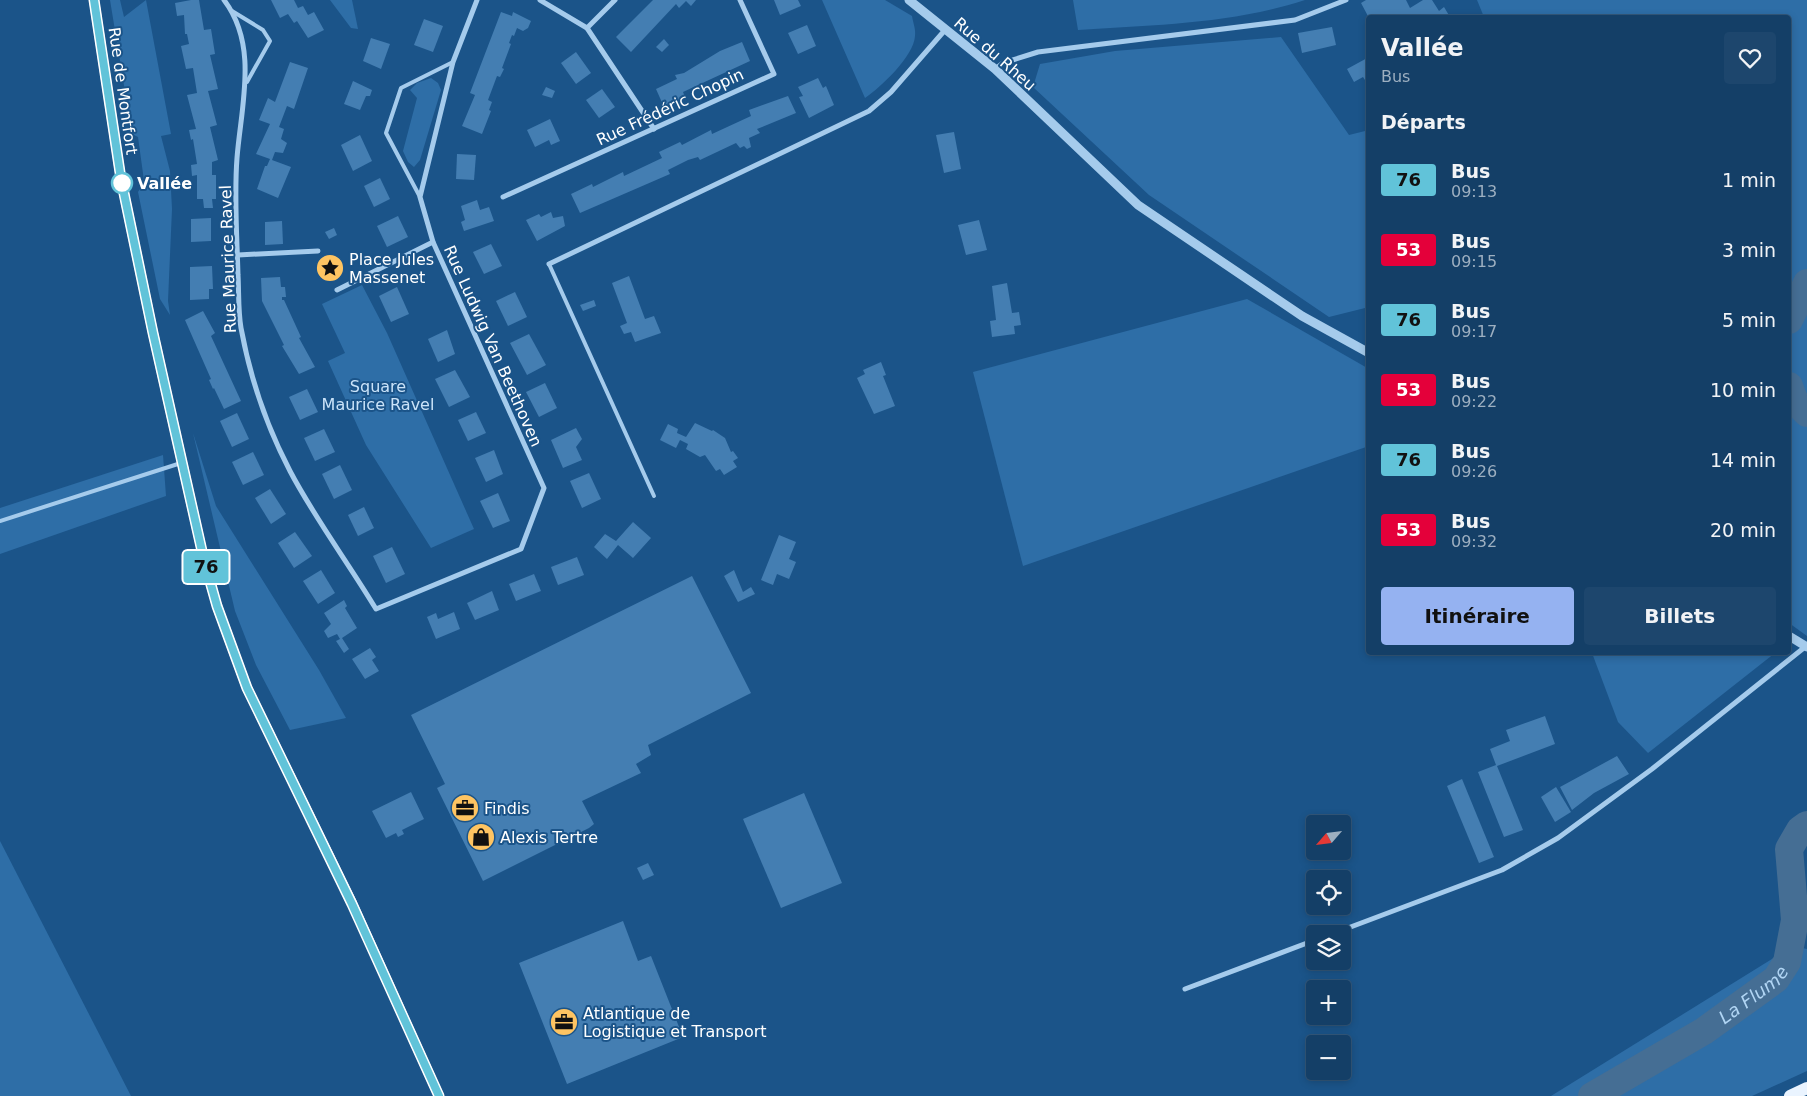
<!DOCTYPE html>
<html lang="fr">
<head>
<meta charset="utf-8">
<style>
	body { margin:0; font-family:"DejaVu Sans",sans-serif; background:#1d466d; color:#f1f3f6; height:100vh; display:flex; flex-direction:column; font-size:19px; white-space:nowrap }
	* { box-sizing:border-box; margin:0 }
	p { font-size:16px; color:#9dafc0 }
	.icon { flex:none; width:28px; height:28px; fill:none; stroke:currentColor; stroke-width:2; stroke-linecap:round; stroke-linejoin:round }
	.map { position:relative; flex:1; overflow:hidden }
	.sheet { position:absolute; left:1366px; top:15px; width:425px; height:640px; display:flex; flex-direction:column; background:#143f67; border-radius:5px; box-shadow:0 2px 8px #0003,0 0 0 1px #33587b }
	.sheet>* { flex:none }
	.badge { padding:0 10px; border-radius:4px; font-size:18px; line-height:32px }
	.needle { width:32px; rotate:242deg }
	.controls { position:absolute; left:1306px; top:815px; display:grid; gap:10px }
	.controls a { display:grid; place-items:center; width:45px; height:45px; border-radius:5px; background:#143f67; box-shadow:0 2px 8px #0003,0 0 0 1px #33587b; font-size:25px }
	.map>.badge { position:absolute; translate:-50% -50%; box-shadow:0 0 0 2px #fff }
	h2 { padding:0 15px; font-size:19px; line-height:45px }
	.round { display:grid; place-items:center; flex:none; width:52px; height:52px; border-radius:5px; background:#1d466d }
	.summary { display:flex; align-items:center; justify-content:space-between; height:85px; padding:0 15px }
	h1 { font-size:24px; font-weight:700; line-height:38px }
	.cta { display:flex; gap:10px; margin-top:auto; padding:10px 15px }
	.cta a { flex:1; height:58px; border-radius:5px; background:#95b2f1; color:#111; font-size:20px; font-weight:700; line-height:58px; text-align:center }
	.cta a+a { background:#1d466d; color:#f1f3f6 }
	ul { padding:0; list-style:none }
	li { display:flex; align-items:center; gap:15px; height:70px; padding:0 15px }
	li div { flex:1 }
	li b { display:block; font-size:19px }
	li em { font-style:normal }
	li .badge { min-width:55px; font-weight:700; text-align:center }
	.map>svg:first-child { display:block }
	.green { fill:#2e6ea7 }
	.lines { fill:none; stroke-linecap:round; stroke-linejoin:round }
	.river { stroke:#456e94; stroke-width:28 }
	.building { fill:#447eb2 }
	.service { stroke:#a5cbec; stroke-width:4 }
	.minor { stroke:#a5cbec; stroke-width:5 }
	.tertiary { stroke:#a5cbec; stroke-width:9 }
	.secondary { stroke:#d1e6f9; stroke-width:10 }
	.primary { stroke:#eaf4ff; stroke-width:12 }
	.line-casing { stroke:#fff; stroke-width:11 }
	.line { stroke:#61c3d9; stroke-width:8 }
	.stop-dot { fill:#fff; stroke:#61c3d9; stroke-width:2.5 }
	.labels { text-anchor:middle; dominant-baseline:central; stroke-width:4; stroke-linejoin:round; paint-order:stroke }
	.street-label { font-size:16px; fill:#fff; stroke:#1b5489 }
	.stop-label { font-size:16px; font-weight:bold; fill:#fff; stroke:#1b5489; text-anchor:start }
	.poi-label { font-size:16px; fill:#fff; stroke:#1b5489; text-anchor:start }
	.park-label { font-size:16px; fill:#cae3f9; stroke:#1b5489 }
	.water-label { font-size:18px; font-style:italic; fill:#b1d5f4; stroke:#1b5489 }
</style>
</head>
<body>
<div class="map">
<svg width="1807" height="1096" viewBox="0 0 1807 1096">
	<rect width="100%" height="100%" fill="#1b5489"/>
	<g class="green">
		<path d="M110 0H120L124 17 146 0 171 134 161 136 170 171 172 209 168 301 170 315 160 299 138 192 141 187 145 188 138 137 132 134Z"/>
		<path d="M330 0H352L358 29 351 28Z"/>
		<path d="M822 0H885L912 16C913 23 916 29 915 36 914 56 881 87 865 98Z"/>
		<path d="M1073 0H1305C1232 24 1153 25 1078 30Z"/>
		<path d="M1477 0H1807V636L1789 623V18L1484 17Z"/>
		<path d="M1281 37 1349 135 1369 130V307L1329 317 1149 195 1033 87 1040 64 1115 51Z"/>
		<path d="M431 78 438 83 441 90 420 160 414 167 408 162 403 151 417 98 410 90 417 83Z"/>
		<path d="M362 285 387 333 474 529 431 548 366 445 328 361 345 353 322 304Z"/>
		<path d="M1247 299 1369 369V446L1023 566 973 372Z"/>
		<path d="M193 433 216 506 319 670 346 718 290 730 256 665 235 611Z"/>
		<path d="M163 455 166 496 0 554V508Z"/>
		<path d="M1592 653H1775L1648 753 1618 722Z"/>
		<path d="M0 841 131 1096H0Z"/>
		<path d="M1793 946 1807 949V1071L1752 1096H1551Z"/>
	</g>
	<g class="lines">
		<g class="river">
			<path d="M1789 320 1807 283"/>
			<path d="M1789 386 1794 400 1807 413"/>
			<path id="s1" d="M1592 1096 1704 1031 1776 979 1787 962 1795 920 1789 849 1800 830 1807 825"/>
		</g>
	</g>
	<g class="building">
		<path d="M191 0H199L204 30 211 29 215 54 210 55 218 89 208 91 217 125 210 127 218 160 212 162V175H216V199H212L213 208H204L203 199H197V175L192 176 191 165 197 164 193 139 191 140 189 130 196 129 187 95 197 93 193 68 186 69 181 46 189 44 187 34H185L184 15 177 16 175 3Z"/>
		<path d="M271 0H294L298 8 303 6 308 15 314 12 324 30 308 38 297 21 294 23 288 14 280 18Z"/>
		<path d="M653 0H696L691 6 686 1 679 8 676 4 631 52 616 37Z"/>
		<path d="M774 0H798L801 6 780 15Z"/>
		<path d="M1366 0H1406L1410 8 1423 0H1432L1439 11 1444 7 1450 17 1369 18 1361 3Z"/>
		<path d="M501 12 512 16 513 12 531 21 528 28 523 31 517 28 514 36 512 35 509 43 511 44 502 68 504 69 500 77 497 76 488 100 492 102 489 110 491 111 482 134 462 126 475 95 470 93Z"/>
		<path d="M424 19 443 26 433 52 414 45Z"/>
		<path d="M807 25 816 46 798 54 788 33Z"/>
		<path d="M1332 27 1336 45 1302 53 1298 33Z"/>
		<path d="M371 38 390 44 381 69 363 61Z"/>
		<path d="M664 39 669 45 662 52 656 47Z"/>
		<path d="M742 42 750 61 683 92 685 97 664 107 656 89 677 79 675 75 684 73 720 51Z"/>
		<path d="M576 52 591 73 576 84 561 63Z"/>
		<path d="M1369 57V86L1363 77 1354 82 1347 69Z"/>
		<path d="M290 62 308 68 294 109 287 106 279 127 284 129 281 139 287 143 283 153 275 152 272 160 291 167 278 198 257 189 265 166H267L270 159 256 154 270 124 259 120 268 98 275 102Z"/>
		<path d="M818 78 823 88 826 86 834 105 809 118 799 97 803 96 798 87Z"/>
		<path d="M353 81 372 90 370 96H366L360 110 344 104Z"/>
		<path d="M546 87 555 91 552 98 542 95Z"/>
		<path d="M602 89 615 107 599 118 586 100Z"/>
		<path d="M788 96 796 113 757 129 760 133 749 138 751 147 747 149 744 146 740 148 736 143 700 160 698 157 688 160 668 170 670 174 580 213 571 194 592 184 593 187 623 172 624 176 662 158 659 152 680 142 682 145 711 130 712 134 751 116 749 110Z"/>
		<path d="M550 119 560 141 551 145 549 140 535 147 527 130Z"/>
		<path d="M954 132 961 169 944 173 936 135Z"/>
		<path d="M360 135 372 161 353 171 341 145Z"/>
		<path d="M457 154 476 155 474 180 456 179Z"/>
		<path d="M380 178 390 199 374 207 364 186Z"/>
		<path d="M477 200 480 210 489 207 494 221 464 231 461 222 465 220 461 206Z"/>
		<path d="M551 212 553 218 563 216 565 226 537 241 526 220 539 214 541 217Z"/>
		<path d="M398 216 408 237 387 247 377 226Z"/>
		<path d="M211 218V241L191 242V219Z"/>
		<path d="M979 220 987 250 966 255 958 225Z"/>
		<path d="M282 221 283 244 265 245V222Z"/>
		<path d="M334 228 337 235 329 239 325 232Z"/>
		<path d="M491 244 502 266 484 274 473 252Z"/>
		<path d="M212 266 213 289H209V299L190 300V267Z"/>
		<path d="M629 276 645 319 654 316 661 333 635 342 631 332 624 334 620 326 627 323 612 283Z"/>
		<path d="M280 277 281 287H285L286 297H282V300H284L301 337 299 338 315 367 299 374 282 346 284 345 262 301 261 278Z"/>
		<path d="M1007 283 1012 313 1019 312 1021 325 1014 326 1015 334 992 337 990 321 996 320 992 286Z"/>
		<path d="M397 287 409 314 391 322 379 296Z"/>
		<path d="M515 292 527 317 508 326 496 301Z"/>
		<path d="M594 300 596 306 583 311 580 305Z"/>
		<path d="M203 311 215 333 211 336 241 401 224 409 214 388 213 389 209 380 211 379 185 320Z"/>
		<path d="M447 330 455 354 438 362 428 339Z"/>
		<path d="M529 334 546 365 527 375 510 343Z"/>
		<path d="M881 362 886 375 883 376 895 406 874 414 857 378 865 374 863 370Z"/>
		<path d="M455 370 470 397 449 407 435 379Z"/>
		<path d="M545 383 557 408 539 417 526 392Z"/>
		<path d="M307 389 318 412 300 420 289 397Z"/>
		<path d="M476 412 486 433 468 441 458 420Z"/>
		<path d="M237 413 249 439 232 447 220 421Z"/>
		<path d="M695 423 712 431 713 430 725 438 731 452 733 451 738 458 733 461 737 467 724 475 720 469 716 471 705 455 700 457 686 449 688 444 680 440 676 448 660 440 668 424 678 429 677 433 686 437Z"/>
		<path d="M576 428 582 439 576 447 582 460 563 468 551 440Z"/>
		<path d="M324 429 335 452 315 461 304 438Z"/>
		<path d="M494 450 503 474 486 482 475 458Z"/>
		<path d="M253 452 264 475 243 485 232 462Z"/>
		<path d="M340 465 352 490 334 499 322 474Z"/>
		<path d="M589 473 601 499 582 508 570 481Z"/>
		<path d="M270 489 286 514 271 524 255 498Z"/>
		<path d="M498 493 510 521 493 528 480 501Z"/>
		<path d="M364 507 374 528 358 536 348 515Z"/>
		<path d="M633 522 651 538 633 558 618 545 607 559 594 547 605 534 616 541Z"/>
		<path d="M295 532 312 556 294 568 278 543Z"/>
		<path d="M779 535 796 542 789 559 796 562 789 579 777 574 773 585 761 580Z"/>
		<path d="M392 547 405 574 386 583 373 556Z"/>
		<path d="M577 557 584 575 558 585 551 567Z"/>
		<path d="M321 570 335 593 318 604 303 581Z"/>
		<path d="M734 570 743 592 751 587 755 594 738 602 724 576Z"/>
		<path d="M534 574 541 591 516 601 509 584Z"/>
		<path d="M692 576 751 693 648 745 651 755 636 764 641 773 582 801 594 824 589 828 483 881 437 788 445 784 411 715Z"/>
		<path d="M492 591 499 610 475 620 467 603Z"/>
		<path d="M344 600 347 606 345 608 357 628 342 638 349 649 344 653 336 641 340 639 337 634 328 638 324 631 331 624 324 613Z"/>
		<path d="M454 612 460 629 436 639 427 617 436 613 438 619Z"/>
		<path d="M370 648 376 657 372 660 379 671 365 679 352 659Z"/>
		<path d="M1545 716 1555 744 1497 766 1523 830 1504 837 1478 772 1496 765 1490 749 1510 741 1506 730Z"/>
		<path d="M1617 756 1629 774 1594 793 1572 810 1560 787Z"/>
		<path d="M1462 779 1494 857 1479 863 1447 786Z"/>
		<path d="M1556 787 1571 812 1555 822 1541 797Z"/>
		<path d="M411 792 424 819 402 830 404 834 398 837 396 833 386 838 372 811Z"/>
		<path d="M804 793 842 883 781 908 743 819Z"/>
		<path d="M648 863 654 875 643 880 637 868Z"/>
		<path d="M623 921 638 961 651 956 683 1037 567 1084 519 963Z"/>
	</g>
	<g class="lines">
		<g class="service">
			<path d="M232 11 263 30 270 41 247 82"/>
			<path d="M420 197 386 133 401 88 453 62"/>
			<path d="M549 264 654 496"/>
			<path d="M0 521 181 463"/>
		</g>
		<g class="minor">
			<path d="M224 0C259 46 241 106 237 158 234 196 237 237 238 275 239 292 238 311 241 328 250 377 267 427 290 471 314 517 349 564 376 609L521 549 544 488 433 242 420 197 453 62 477 0"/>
			<path d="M540 0 587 28 654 129"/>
			<path d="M587 28 615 0"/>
			<path d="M995 69 1003 63 1038 52 1295 20 1346 0"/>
			<path d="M503 197 774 74 740 0"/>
			<path d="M238 255 318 251"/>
			<path d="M549 264 869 111 891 92 945 30"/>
			<path d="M337 290 433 242"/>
			<path d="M1332 934 1502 870 1558 838 1652 769 1805 647"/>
			<path d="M1185 989 1315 940"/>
		</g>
		<g class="tertiary">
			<path d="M909 0 995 69 1138 205 1302 316 1369 353"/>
			<path d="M1789 636 1807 647"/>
		</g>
		<path class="secondary" d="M94 0 121 179 153 333 204 560 217 606 247 688 352 903 439 1096"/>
		<path class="primary" d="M1790 1096 1807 1088"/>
	</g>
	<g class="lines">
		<defs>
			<path id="line" d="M94 0 121 179 153 333 204 560 217 606 247 688 352 904 439 1096"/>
		</defs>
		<use href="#line" class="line-casing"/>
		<use href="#line" class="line"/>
	</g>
	<defs>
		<symbol id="sight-disc" viewBox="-11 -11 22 22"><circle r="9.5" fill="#fec462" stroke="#1b5489"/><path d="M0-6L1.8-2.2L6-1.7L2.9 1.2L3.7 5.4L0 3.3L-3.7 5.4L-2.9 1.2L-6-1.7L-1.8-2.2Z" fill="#111"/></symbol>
		<symbol id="office-disc" viewBox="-11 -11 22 22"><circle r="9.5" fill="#fec462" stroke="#1b5489"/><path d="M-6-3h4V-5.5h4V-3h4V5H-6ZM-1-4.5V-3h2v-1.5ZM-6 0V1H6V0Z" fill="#111"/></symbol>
		<symbol id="shop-disc" viewBox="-11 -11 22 22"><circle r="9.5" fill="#fec462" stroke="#1b5489"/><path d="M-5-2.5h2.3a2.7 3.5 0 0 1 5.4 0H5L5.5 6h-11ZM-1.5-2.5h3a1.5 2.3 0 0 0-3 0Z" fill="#111"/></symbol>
	</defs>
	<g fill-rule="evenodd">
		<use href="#sight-disc" x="314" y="252" width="32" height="32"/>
		<use href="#office-disc" x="449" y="792" width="32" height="32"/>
		<use href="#shop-disc" x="465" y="821" width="32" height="32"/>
		<use href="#office-disc" x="548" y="1006" width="32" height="32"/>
	</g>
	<circle class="stop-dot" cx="122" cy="183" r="10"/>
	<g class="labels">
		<g class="street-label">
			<text transform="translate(995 54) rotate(41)">Rue du Rheu</text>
			<text transform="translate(123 91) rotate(82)">Rue de Montfort</text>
			<text transform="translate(670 107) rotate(-25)">Rue Frédéric Chopin</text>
			<text transform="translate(228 259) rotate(-92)">Rue Maurice Ravel</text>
			<text transform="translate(493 346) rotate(66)">Rue Ludwig Van Beethoven</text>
		</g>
		<g class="stop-label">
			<text x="137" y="183">Vallée</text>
		</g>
		<g class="poi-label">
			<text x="349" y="259">Place Jules<tspan x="349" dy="18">Massenet</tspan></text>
			<text x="484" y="808">Findis</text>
			<text x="500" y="837">Alexis Tertre</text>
			<text x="583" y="1013">Atlantique de<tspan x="583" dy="18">Logistique et Transport</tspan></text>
		</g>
		<g class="park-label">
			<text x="378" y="386">Square<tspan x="378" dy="18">Maurice Ravel</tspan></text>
		</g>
		<g class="water-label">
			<text stroke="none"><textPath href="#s1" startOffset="191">La Flume</textPath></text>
		</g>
	</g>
</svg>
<div class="controls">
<a><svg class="needle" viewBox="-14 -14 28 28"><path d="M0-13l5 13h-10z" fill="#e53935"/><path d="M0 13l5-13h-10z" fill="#9dafc0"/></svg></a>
<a><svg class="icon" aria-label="locate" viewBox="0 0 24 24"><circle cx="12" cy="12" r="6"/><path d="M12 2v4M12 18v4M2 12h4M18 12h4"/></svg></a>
<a><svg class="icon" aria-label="layers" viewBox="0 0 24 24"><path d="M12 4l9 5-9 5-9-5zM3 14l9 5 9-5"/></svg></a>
<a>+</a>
<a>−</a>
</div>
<b class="badge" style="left:206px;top:567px;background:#61c3d9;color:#111">76</b>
<section class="sheet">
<div class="summary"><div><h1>Vallée</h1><p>Bus</p></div><a class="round"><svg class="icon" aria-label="heart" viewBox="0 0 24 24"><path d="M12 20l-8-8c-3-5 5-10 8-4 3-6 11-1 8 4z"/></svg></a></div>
<h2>Départs</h2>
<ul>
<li><span class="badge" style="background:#61c3d9;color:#111">76</span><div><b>Bus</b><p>09:13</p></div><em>1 min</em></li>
<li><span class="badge" style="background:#e4003a;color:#fff">53</span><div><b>Bus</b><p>09:15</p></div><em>3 min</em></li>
<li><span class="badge" style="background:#61c3d9;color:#111">76</span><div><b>Bus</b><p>09:17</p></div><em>5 min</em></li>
<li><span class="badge" style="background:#e4003a;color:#fff">53</span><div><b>Bus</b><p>09:22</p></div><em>10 min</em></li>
<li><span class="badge" style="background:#61c3d9;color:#111">76</span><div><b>Bus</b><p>09:26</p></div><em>14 min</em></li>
<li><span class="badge" style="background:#e4003a;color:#fff">53</span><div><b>Bus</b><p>09:32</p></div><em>20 min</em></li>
</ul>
<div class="cta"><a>Itinéraire</a><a>Billets</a></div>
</section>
</div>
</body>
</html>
